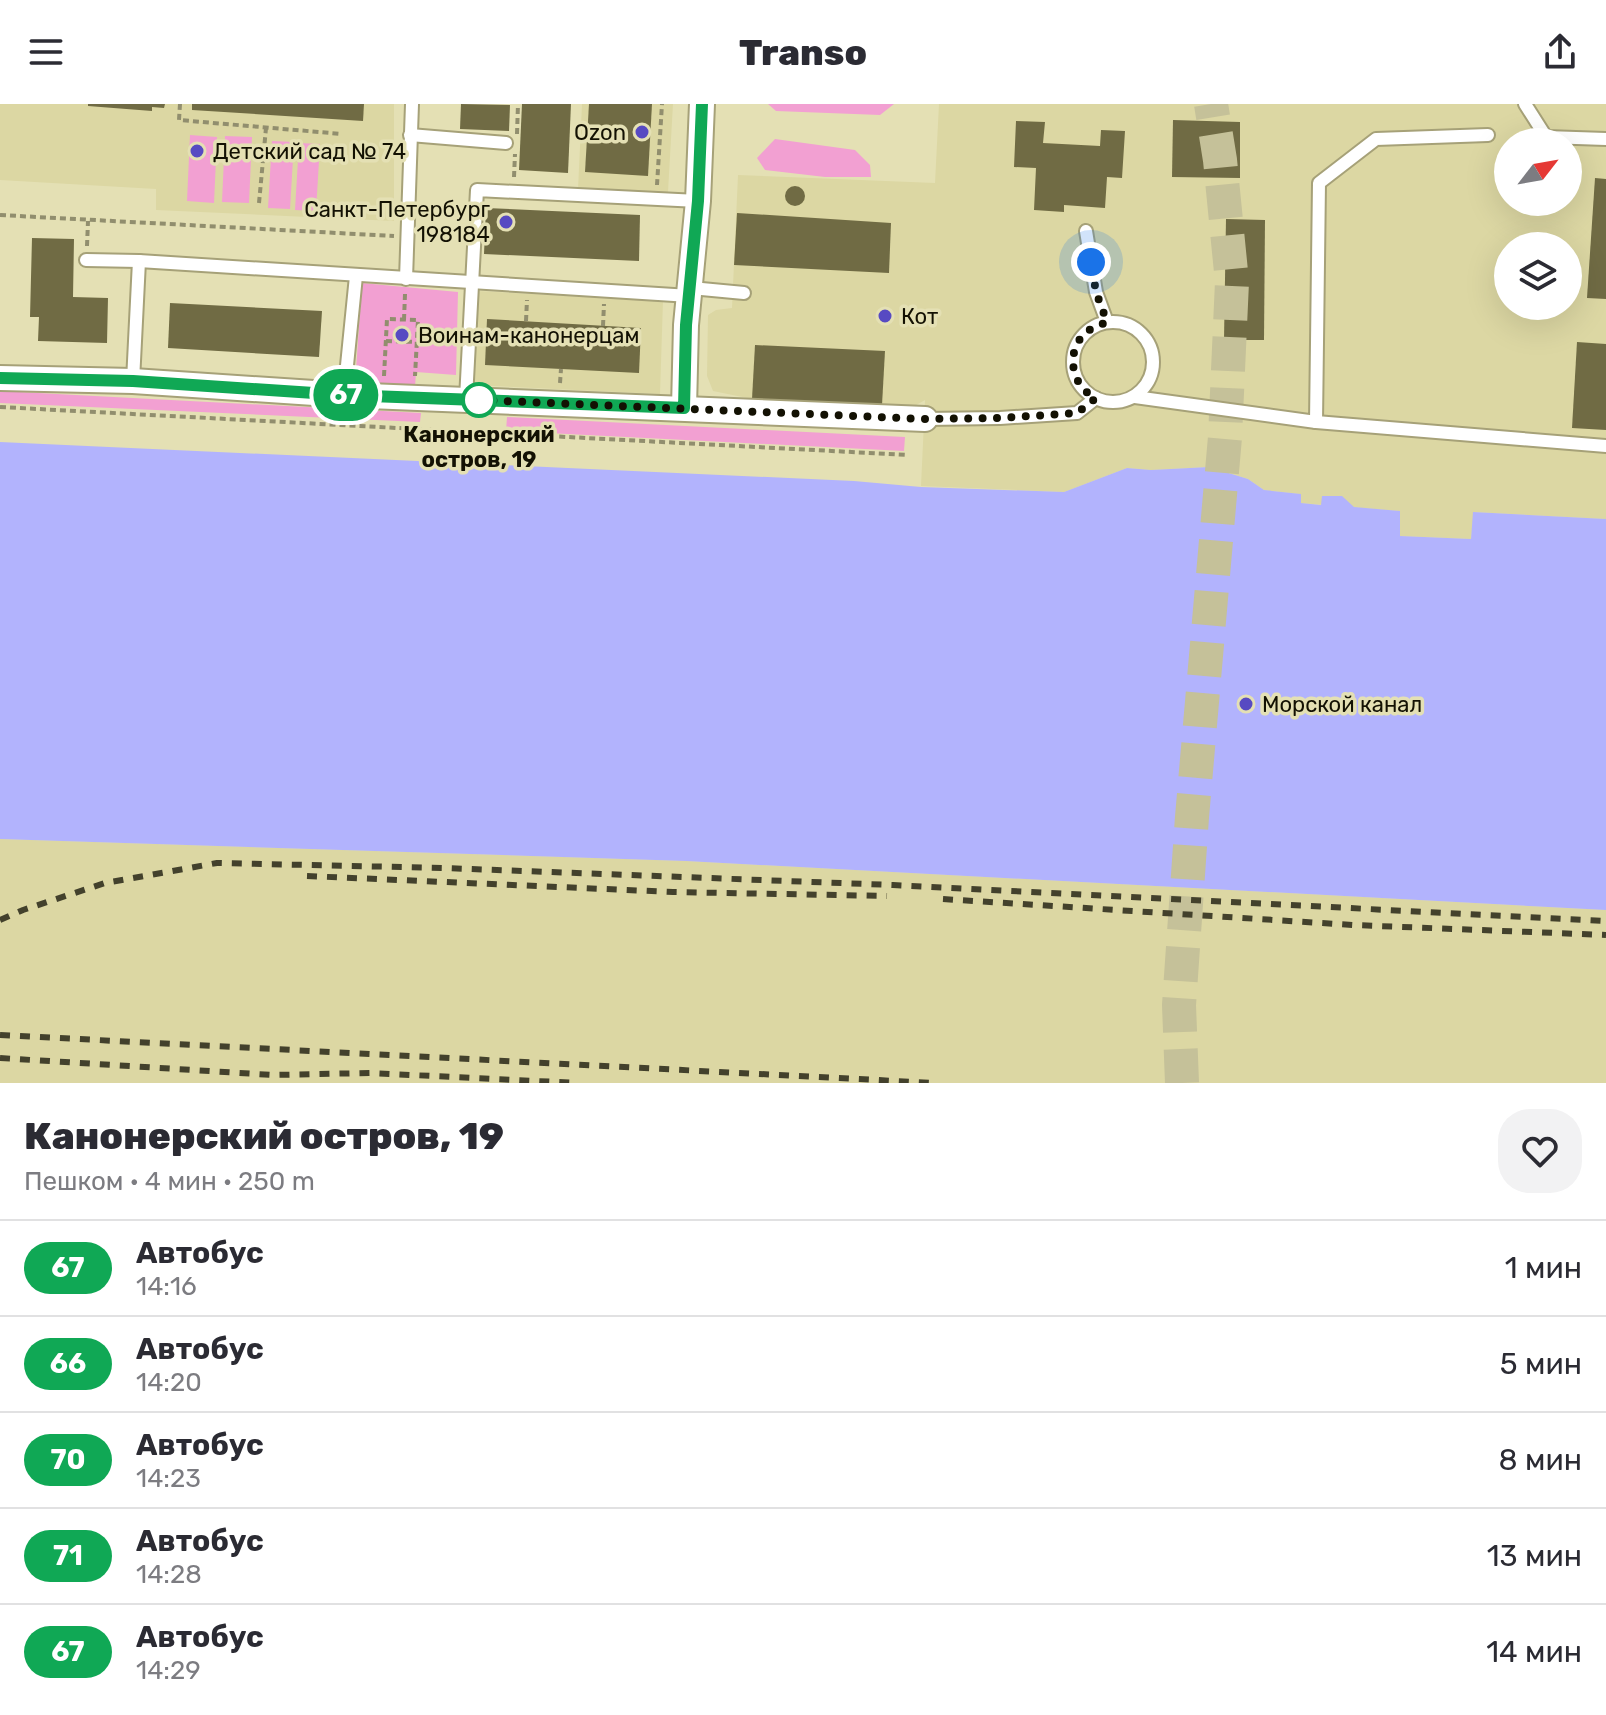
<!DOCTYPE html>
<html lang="ru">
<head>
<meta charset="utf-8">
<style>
	body { margin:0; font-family:Rubik,sans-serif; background:#f2f2f3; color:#2b2b33; height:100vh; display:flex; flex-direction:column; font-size:30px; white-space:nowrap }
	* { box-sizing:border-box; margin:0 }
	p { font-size:26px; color:#7c7c81 }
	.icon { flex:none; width:44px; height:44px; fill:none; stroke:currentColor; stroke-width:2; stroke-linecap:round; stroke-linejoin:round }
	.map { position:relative; height:979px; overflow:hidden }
	.drawer { display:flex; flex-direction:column; background:#fff; flex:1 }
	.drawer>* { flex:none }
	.badge { padding:0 16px; border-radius:26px; font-size:28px; line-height:52px }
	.needle { width:52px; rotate:59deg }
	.controls { position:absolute; left:1494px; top:24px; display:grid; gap:16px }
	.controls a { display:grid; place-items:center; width:88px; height:88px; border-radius:50%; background:#fff; box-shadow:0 8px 32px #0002; font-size:40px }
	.you { position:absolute; width:40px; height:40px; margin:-20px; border:6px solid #fff; border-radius:50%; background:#1a73e8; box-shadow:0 0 0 12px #1a73e833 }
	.map>.badge { position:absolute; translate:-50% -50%; box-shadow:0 0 0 4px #fff }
	.round { display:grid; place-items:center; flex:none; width:84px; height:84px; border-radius:32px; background:#f2f2f3 }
	.head { display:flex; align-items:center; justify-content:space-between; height:136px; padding:0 24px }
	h1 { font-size:38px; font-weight:800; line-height:60px }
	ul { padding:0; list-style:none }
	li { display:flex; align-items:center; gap:24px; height:96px; padding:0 24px; border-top:2px solid #e1e1e2 }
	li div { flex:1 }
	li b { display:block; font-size:30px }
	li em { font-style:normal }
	li .badge { min-width:88px; font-weight:700; text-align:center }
	header { display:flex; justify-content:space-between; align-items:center; height:104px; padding:0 24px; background:#fff; font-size:36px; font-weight:800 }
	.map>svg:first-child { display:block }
	.built { fill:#dcd7a3; fill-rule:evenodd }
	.green { fill:#f2a0d2 }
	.water { fill:#b2b3fd }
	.building { fill:#706b44 }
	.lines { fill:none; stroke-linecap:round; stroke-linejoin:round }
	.secondary-tunnel { stroke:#c5c199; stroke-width:34; stroke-dasharray:34 17; stroke-linecap:butt }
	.lane-casing { stroke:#a6a178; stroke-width:16 }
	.street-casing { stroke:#a6a178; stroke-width:28 }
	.path { stroke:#918e6e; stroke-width:4; stroke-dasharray:6 4; stroke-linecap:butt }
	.lane { stroke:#fff; stroke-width:12 }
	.street { stroke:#fff; stroke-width:24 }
	.rail { stroke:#43412c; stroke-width:6; stroke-dasharray:10 10; stroke-linecap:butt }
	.line-casing { stroke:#fff; stroke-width:18 }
	.line { stroke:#10a855; stroke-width:12 }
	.walk { stroke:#131103; stroke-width:8; stroke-dasharray:0 14.4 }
	.poi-dot { fill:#574ac2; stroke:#e4e0b4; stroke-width:3 }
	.stop-dot { fill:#fff; stroke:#10a855; stroke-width:4 }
	.labels { text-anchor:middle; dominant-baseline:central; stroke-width:7; stroke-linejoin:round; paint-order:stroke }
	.poi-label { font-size:22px; fill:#131103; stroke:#e4e0b4; text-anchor:start }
	.stop-label { font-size:22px; font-weight:bold; fill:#131103; stroke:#e4e0b4 }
</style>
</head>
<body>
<header><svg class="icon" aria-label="menu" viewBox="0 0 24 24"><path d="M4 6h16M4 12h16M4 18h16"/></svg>Transo<svg class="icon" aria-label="share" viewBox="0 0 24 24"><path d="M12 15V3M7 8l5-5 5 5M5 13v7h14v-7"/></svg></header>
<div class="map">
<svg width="1606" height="979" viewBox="0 0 1606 979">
	<rect width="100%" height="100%" fill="#e4e0b4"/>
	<g class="built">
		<path d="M0 0H394V117L156 106V85L0 76Z"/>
		<path d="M582 0H673L668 88 578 85Z"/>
		<path d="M939 0H1606V415L1474 408 1471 435 1399 432V407L1300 399V390L1264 386 1248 375 1209 363 1151 366 1127 364 1064 388 921 382 925 296 911 304 752 295 713 287 707 272 708 211 716 206 732 204 738 71 935 79ZM1508 38H1568V98H1508ZM1508 142H1568V202H1508Z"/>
		<path d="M477 187 663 197 660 290 473 281Z"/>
		<path d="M0 735 686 757 1606 806V979H0Z"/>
	</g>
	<g class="green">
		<path d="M768 0H894L880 11 776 7Z"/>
		<path d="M190 31 217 33 214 99 187 97Z"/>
		<path d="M225 32 252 33 249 99 222 98Z"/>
		<path d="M775 35 855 46 870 61 871 73H825L765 66 757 54Z"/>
		<path d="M272 37 294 38 290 105 268 104Z"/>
		<path d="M299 39 320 40 316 107 295 106Z"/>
		<path d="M362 179 458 188 456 271 416 268 415 283 355 280Z"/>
		<path d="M0 287 421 309 420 318 0 299Z"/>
		<path d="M507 313 905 333 904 347 506 327Z"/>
	</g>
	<path class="water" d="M0 338 854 377 921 383 1064 388 1127 364 1151 366 1209 363 1248 375 1264 386 1301 390V399L1321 401 1322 392H1342L1354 403 1400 407V432L1471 435 1473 408 1606 415V806L686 757 0 735Z"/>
	<g class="building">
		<path d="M88 0H165L164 4 152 3V7L88 2Z"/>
		<path d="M192 0H364L363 17 192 6Z"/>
		<path d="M461 0 510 1 509 27 460 25Z"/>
		<path d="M522 0H571L568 69 519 66Z"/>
		<path d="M589 0H652L648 72 585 68Z"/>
		<path d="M1173 16 1240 18V74L1172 73Z"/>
		<path d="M1016 17 1045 18 1043 39 1100 42 1101 26 1125 27 1122 74 1107 73 1105 104 1064 101V108L1034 106 1036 64 1014 63Z"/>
		<path d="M1595 74 1606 75V195L1587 194Z"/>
		<circle cx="795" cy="92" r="10"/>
		<path d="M486 104 640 111 639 157 484 150Z"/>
		<path d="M737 109 891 119 889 169 734 161Z"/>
		<path d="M1226 115 1265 116 1264 236H1224Z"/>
		<path d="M32 134 74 135 73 193 108 194 107 239 38 237 39 213H30Z"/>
		<path d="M170 199 322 207 319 253 168 244Z"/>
		<path d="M487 215 641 224 639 269 485 261Z"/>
		<path d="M1577 238 1606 240V326L1572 324Z"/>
		<path d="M755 241 885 247 882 301 752 295Z"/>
	</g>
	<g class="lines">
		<path class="secondary-tunnel" d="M1182 979 1179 901 1192 713 1225 333 1232 178 1220 56 1211 0"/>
		<defs>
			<g id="lane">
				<path d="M1525 0 1546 33 1606 35"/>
				<path d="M410 31 506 39"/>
				<path d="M1086 127 1096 188 1107 218"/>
				<path d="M86 156 139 157 690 192"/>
				<path d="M406 175 412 0"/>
				<path d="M691 184 744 189"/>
				<circle cx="1113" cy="258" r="40"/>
				<path d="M133 277 139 157"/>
				<path d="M344 291 356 172"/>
				<path d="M1135 293 1316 318 1319 79 1376 35 1488 31"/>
				<path d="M466 295 477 86 698 97"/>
				<path d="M925 315 1000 314 1077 309 1096 294"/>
				<path d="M1316 318 1606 342"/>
			</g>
			<g id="street">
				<path d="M0 274 133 277 344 291 925 315"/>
				<path d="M684 304 686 221 698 97 702 0"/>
			</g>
		</defs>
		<use href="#lane" class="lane-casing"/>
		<use href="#street" class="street-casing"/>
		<g class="path">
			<path d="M180 0 179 16 342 30"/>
			<path d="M517 30 518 0"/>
			<path d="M514 73 515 50"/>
			<path d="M657 81 662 0"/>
			<path d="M259 99 266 24"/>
			<path d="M0 111 394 132"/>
			<path d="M87 142 88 117"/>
			<path d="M404 216 405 190"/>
			<path d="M526 217 527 196"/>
			<path d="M603 222 604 200"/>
			<path d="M386 237 416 238"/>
			<path d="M384 272 387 215 418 216 415 272"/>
			<path d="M560 279 561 265"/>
			<path d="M0 303 908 351"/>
		</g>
		<use href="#lane" class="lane"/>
		<use href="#street" class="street"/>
		<g class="rail">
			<path d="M307 772 673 788 887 792"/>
			<path d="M943 795 1353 821 1606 831"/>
			<path d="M0 816 23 806 105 779 217 759 445 764 893 781 1606 817"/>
			<path d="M0 931 935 979"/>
			<path d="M0 954 272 971 370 969 578 979"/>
		</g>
	</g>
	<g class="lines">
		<defs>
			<path id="line" d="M0 274 133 277 344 291 684 304 686 221 698 97 702 0"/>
		</defs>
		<use href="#line" class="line-casing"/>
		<use href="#line" class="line"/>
		<path class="walk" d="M479 296 925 315 1000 314 1077 309 1096 294C1074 284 1066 255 1080 235 1087 225 1097 222 1107 218L1096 188 1091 158"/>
	</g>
	<g class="poi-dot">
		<circle cx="642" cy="28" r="8"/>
		<circle cx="197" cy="47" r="8"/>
		<circle cx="506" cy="118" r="8"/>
		<circle cx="885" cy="212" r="8"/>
		<circle cx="402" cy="231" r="8"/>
		<circle cx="1246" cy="600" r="8"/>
	</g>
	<circle class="stop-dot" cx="479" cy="296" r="16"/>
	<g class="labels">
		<g class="poi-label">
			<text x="626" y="28" text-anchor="end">Ozon</text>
			<text x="213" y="47">Детский сад № 74</text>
			<text x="490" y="105" text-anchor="end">Санкт-Петербург<tspan x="490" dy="25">198184</tspan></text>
			<text x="901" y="212">Кот</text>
			<text x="418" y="231">Воинам-канонерцам</text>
			<text x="1262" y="600">Морской канал</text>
		</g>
		<g class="stop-label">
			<text x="479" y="330">Канонерский<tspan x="479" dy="25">остров, 19</tspan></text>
		</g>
	</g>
</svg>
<div class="controls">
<a><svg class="needle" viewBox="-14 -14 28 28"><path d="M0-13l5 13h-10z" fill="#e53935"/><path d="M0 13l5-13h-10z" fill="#7c7c81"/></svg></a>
<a><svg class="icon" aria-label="layers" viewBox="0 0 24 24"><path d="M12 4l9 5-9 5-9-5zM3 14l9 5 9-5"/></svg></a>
</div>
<div class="you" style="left:1091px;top:158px"></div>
<b class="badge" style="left:346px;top:291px;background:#10a855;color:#fff">67</b>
</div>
<section class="drawer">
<div class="head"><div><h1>Канонерский остров, 19</h1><p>Пешком · 4 мин · 250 m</p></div><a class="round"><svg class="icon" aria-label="heart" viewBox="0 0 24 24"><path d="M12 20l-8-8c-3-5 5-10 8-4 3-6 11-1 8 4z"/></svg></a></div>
<ul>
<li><span class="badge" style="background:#10a855;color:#fff">67</span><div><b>Автобус</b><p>14:16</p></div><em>1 мин</em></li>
<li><span class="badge" style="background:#10a855;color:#fff">66</span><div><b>Автобус</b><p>14:20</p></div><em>5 мин</em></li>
<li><span class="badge" style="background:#10a855;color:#fff">70</span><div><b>Автобус</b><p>14:23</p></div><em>8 мин</em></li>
<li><span class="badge" style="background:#10a855;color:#fff">71</span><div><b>Автобус</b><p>14:28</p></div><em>13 мин</em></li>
<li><span class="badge" style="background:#10a855;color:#fff">67</span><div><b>Автобус</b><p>14:29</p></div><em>14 мин</em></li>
</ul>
</section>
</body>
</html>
